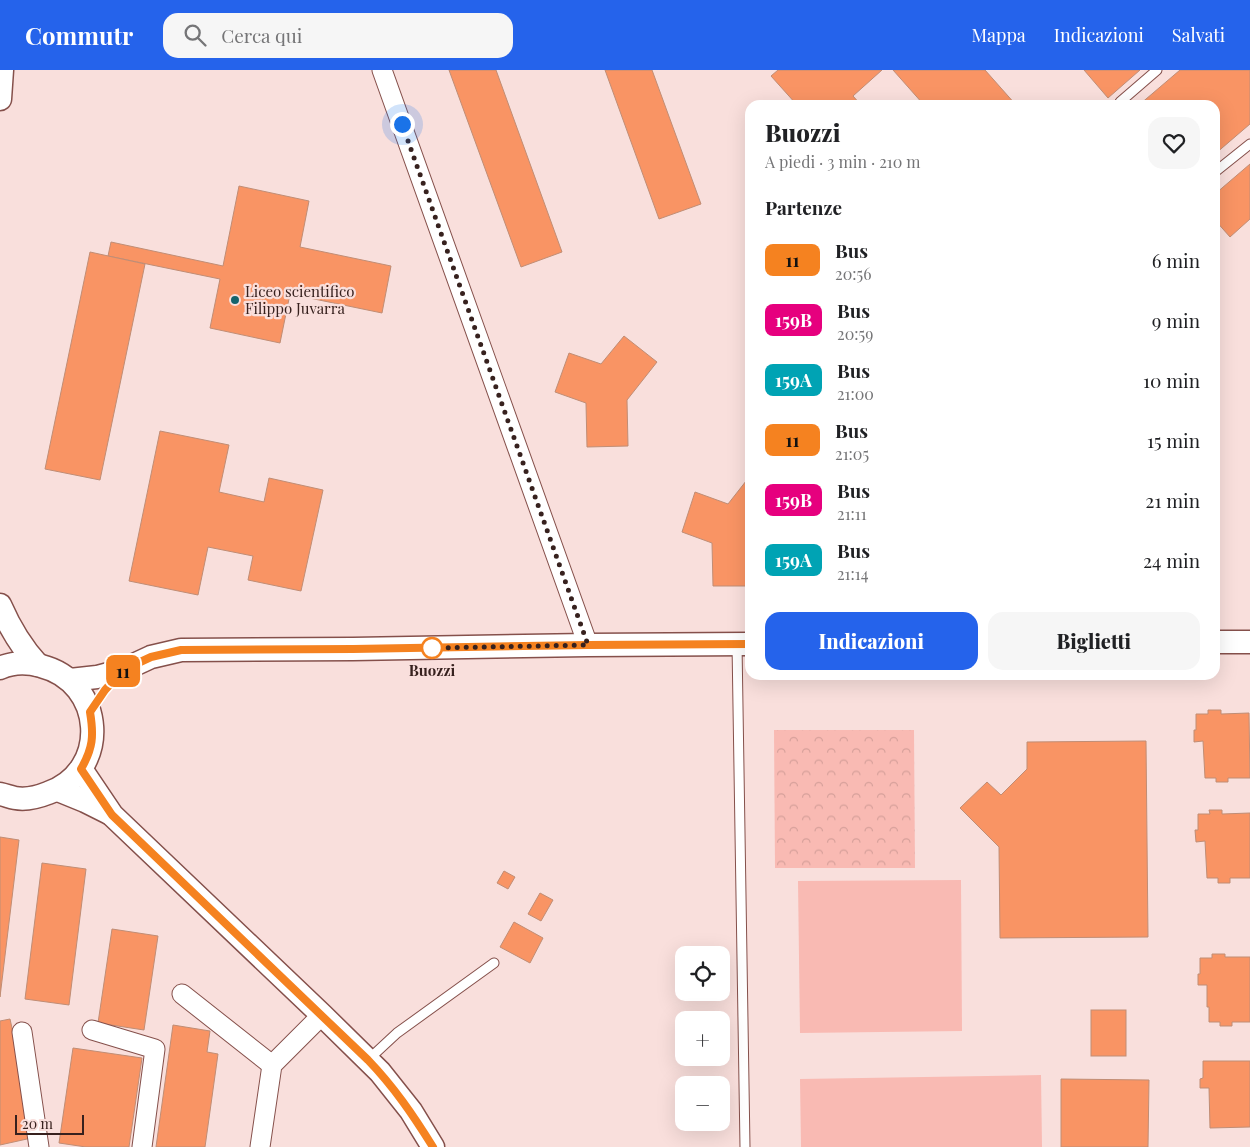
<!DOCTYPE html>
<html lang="it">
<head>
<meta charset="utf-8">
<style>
	body { margin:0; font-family:"Playfair Display",serif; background:#f6f6f6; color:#202124; height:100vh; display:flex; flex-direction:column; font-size:19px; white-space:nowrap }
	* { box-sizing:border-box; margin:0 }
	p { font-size:16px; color:#757577 }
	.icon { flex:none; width:28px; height:28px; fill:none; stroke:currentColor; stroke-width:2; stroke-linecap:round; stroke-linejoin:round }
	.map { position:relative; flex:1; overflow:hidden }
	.drawer { position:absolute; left:745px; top:30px; width:475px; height:580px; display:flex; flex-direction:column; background:#fff; border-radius:15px; box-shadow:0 5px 20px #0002 }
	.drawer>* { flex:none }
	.badge { padding:0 10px; border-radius:8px; font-size:18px; line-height:32px }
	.controls { position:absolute; left:675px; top:876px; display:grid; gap:10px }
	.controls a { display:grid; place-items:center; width:55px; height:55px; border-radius:10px; background:#fff; box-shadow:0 5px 20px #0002; font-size:25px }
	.scale { position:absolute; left:15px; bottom:12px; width:69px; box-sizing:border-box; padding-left:5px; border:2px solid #37211e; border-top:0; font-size:14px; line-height:18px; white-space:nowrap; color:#37211e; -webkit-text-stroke:4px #f9dfdc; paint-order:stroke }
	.you { position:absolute; width:25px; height:25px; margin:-12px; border:4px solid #fff; border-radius:50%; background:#1a73e8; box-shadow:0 0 0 8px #1a73e833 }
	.map>.badge { position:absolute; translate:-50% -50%; box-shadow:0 0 0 2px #fff }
	h2 { padding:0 20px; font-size:19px; line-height:45px }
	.round { display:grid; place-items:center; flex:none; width:52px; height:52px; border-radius:15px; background:#f6f6f6 }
	.head { display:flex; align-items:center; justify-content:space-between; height:85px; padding:0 20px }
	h1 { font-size:24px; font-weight:800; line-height:38px }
	.button { display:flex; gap:10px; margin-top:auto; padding:10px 20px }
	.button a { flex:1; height:58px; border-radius:15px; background:#2563eb; color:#fff; font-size:20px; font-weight:800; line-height:58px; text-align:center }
	.button a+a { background:#f6f6f6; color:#202124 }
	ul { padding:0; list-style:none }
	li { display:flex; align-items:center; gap:15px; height:60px; padding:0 20px }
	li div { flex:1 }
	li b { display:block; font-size:19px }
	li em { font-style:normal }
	li .badge { min-width:55px; font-weight:700; text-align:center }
	header { display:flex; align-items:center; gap:30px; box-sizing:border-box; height:70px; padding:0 25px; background:#2563eb; color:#fff }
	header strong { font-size:24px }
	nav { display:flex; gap:28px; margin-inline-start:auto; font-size:18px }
	.search { width:350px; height:45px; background:#f6f6f6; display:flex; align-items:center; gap:12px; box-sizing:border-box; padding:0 18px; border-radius:15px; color:#757577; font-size:19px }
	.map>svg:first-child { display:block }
	.park { fill:url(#park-crowns) }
	.garden { fill:#f9bab3 }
	.building { fill:#f99464; stroke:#c08d75 }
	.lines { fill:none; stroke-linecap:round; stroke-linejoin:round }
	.service-casing { stroke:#85504b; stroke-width:11 }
	.minor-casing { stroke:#85504b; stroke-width:21 }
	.tertiary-casing { stroke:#85504b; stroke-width:25 }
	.service { stroke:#fff; stroke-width:9 }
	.minor { stroke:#fff; stroke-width:19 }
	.tertiary { stroke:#fff; stroke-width:22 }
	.line-casing { stroke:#fff; stroke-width:11 }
	.line { stroke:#f58220; stroke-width:8 }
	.walk { stroke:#37211e; stroke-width:5; stroke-dasharray:0 9 }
	.poi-dot { fill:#15636c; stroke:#f9dfdc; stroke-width:2 }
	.stop-dot { fill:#fff; stroke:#f58220; stroke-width:2.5 }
	.labels { text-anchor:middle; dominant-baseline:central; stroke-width:4.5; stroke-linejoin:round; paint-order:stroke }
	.poi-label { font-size:15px; fill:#37211e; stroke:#f9dfdc; text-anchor:start }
	.stop-label { font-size:15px; font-weight:bold; fill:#37211e; stroke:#f9dfdc }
</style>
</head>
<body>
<header>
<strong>Commutr</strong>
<div class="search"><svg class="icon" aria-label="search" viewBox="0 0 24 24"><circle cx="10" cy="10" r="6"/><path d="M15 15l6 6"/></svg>Cerca qui</div>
<nav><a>Mappa</a><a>Indicazioni</a><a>Salvati</a></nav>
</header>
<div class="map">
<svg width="1250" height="1077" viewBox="0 0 1250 1077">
	<defs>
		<pattern id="park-crowns" width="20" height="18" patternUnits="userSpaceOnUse" patternTransform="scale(1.25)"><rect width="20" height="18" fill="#f9bab3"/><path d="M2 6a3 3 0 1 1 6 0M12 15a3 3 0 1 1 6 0" fill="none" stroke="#d6a09a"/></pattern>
	</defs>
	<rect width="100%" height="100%" fill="#f9dfdc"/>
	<path class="park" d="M774 660H914L915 798H775Z"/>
	<g class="garden">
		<path d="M961 810 962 961 800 963 798 811Z"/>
		<path d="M1041 1005 1042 1077H801L800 1009Z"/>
	</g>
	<g class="building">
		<path d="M449 0H496L562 182 521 197Z"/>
		<path d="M605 0H652L701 134 659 149Z"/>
		<path d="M778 0H882L853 26 861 35H797L771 6Z"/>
		<path d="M893 0H985L1016 35H924Z"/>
		<path d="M1084 0H1140L1108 28Z"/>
		<path d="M1180 0H1250V54L1215 84V35H1139Z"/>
		<path d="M1250 94V149L1230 167 1215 150V124Z"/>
		<path d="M239 116 309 131 300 177 391 196 382 243 290 224 280 273 210 258 220 209 108 186 111 172 223 196Z"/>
		<path d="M90 182 145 194 100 410 45 399Z"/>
		<path d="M624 266 657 292 627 330 628 376 587 377 586 333 555 322 569 283 601 294Z"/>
		<path d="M160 361 229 375 219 422 264 432 269 408 323 420 301 521 248 510 253 486 208 477 198 525 129 511Z"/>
		<path d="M750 406V516H713L712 473 682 462 695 422 728 434Z"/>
		<path d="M1208 640H1221V644L1249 643 1250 708H1228V712H1216V708H1205L1203 671 1194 672V660H1196V644H1208Z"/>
		<path d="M1146 671 1148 867 1000 868 999 777 960 738 987 712 1001 725 1027 699V672Z"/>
		<path d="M1209 740H1222V744L1250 743V808H1230V813H1218V808H1207L1205 771 1196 772 1195 760H1198V744H1210Z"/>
		<path d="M0 767 19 770 0 927Z"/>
		<path d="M42 793 86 799 69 935 25 929Z"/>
		<path d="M504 801 515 807 508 819 497 813Z"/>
		<path d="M540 823 553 830 541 851 528 844Z"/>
		<path d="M514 852 543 868 530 893 500 877Z"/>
		<path d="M112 859 158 866 144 960 98 953Z"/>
		<path d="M1212 884H1225V887H1250V952H1232V956H1220V952H1209V937H1207V915H1198V904H1200V888H1212Z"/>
		<rect x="1091" y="940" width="35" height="46"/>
		<path d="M10 949 36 1067 0 1075V951Z"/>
		<path d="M173 955 210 961 207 982 218 984 205 1077H156Z"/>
		<path d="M73 978 142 988 129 1077H86L59 1073Z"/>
		<path d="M1203 991H1250V1057L1210 1058 1209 1018H1200V1009L1203 1008Z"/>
		<path d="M1061 1009 1149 1010 1148 1077H1061Z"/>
	</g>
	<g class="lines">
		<defs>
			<g id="service">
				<path d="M1120 32 1157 0"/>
				<path d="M1215 102 1250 74"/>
				<path d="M737 574 745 1077"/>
				<path d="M369 989 397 963 494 893"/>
			</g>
			<g id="minor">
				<path d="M382 0 588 575"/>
				<path d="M182 924 272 995"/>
				<path d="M92 960 155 979 142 1077"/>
				<path d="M22 962 39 1077"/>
				<path d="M260 1077 272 995 322 945"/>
			</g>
			<g id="tertiary">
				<path d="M0 29 2 0"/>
				<path d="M0 535C10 558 21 577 38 595"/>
				<path d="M1215 572H1250"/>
				<path d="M0 598C13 592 27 592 41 596 105 612 111 701 48 723 38 727 26 730 15 728 10 727 5 725 0 724"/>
				<path d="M70 610 97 607 123 600 151 587 181 580 353 579 588 575 750 574"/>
				<path d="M81 699 112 745 322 945 380 1002 411 1041 433 1077"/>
				<path d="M58 720 85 731 109 743"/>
			</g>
		</defs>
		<use href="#service" class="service-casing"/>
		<use href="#minor" class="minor-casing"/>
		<use href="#tertiary" class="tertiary-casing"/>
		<use href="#service" class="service"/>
		<use href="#minor" class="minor"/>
		<use href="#tertiary" class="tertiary"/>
	</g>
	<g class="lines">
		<defs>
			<path id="line" d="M433 1077C413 1045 394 1017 368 990L112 745 81 699C93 678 94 666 90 642L105 620 123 600 151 587 181 580 353 579 588 575 750 574"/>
		</defs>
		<use href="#line" class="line-casing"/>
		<use href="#line" class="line"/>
		<path class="walk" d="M402 54 588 575 432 578"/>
	</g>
	<circle class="poi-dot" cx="235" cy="230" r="5"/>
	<circle class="stop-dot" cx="432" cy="578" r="10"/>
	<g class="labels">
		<g class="poi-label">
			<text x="245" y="221">Liceo scientifico<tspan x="245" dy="17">Filippo Juvarra</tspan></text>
		</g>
		<g class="stop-label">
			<text x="432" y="600">Buozzi</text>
		</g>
	</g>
</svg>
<div class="controls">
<a><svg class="icon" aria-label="locate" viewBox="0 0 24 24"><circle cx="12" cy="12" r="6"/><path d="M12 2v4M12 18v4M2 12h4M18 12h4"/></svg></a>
<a>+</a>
<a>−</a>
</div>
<div class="scale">20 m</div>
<div class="you" style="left:402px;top:54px"></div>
<b class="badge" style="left:123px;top:601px;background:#f58220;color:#111">11</b>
<section class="drawer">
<div class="head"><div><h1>Buozzi</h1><p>A piedi · 3 min · 210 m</p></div><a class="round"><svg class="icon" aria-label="heart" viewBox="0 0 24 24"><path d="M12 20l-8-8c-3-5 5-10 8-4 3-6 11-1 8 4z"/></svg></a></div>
<h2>Partenze</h2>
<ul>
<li><span class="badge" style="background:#f58220;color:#111">11</span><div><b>Bus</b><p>20:56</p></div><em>6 min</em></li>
<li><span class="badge" style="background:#e6007e;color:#fff">159B</span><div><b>Bus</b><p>20:59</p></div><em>9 min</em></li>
<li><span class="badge" style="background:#00a3b4;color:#fff">159A</span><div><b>Bus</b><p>21:00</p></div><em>10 min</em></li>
<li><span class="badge" style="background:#f58220;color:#111">11</span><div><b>Bus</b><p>21:05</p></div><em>15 min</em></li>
<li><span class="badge" style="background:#e6007e;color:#fff">159B</span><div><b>Bus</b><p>21:11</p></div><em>21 min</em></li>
<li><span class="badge" style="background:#00a3b4;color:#fff">159A</span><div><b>Bus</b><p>21:14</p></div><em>24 min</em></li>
</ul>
<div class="button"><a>Indicazioni</a><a>Biglietti</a></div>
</section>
</div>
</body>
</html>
